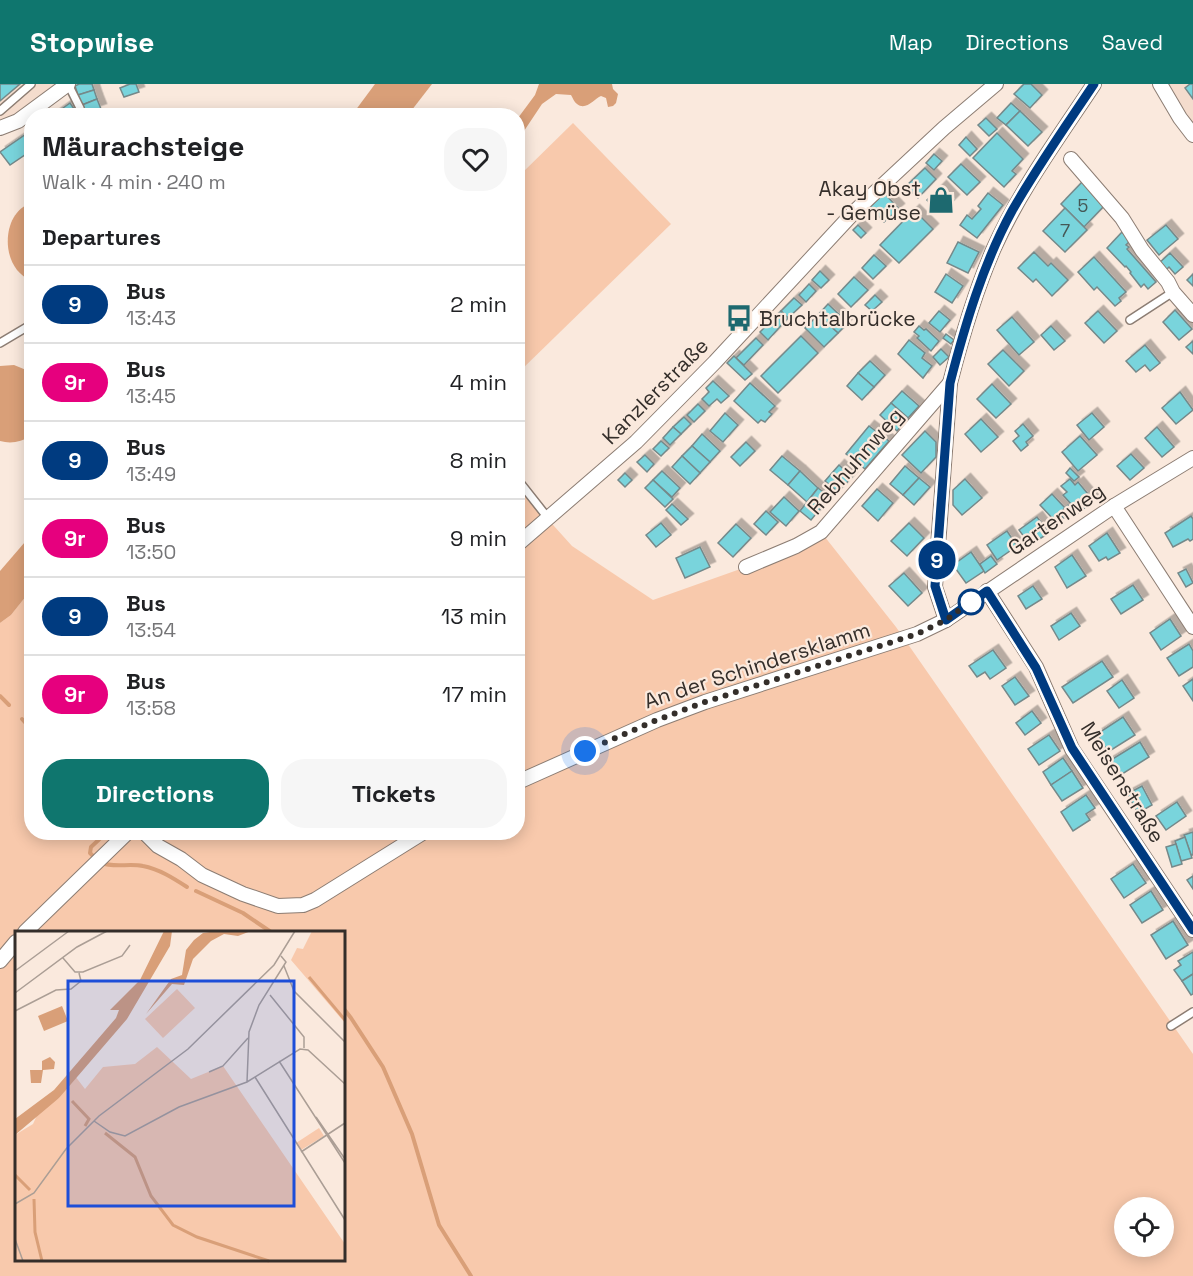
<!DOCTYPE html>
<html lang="en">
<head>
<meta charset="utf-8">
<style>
	body { margin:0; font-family:"Space Grotesk",sans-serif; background:#f6f6f6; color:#202124; height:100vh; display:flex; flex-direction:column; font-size:22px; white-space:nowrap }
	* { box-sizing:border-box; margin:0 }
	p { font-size:20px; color:#757577 }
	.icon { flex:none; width:33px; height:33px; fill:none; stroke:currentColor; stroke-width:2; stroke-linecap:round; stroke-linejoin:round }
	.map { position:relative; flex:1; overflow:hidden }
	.side { position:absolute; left:24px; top:24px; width:501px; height:732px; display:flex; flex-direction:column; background:#fff; border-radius:24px; box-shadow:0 3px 15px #0003 }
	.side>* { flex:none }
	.badge { padding:0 12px; border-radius:20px; font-size:21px; line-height:39px }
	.fabs { position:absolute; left:1114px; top:1113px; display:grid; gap:12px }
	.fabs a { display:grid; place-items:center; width:60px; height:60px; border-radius:50%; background:#fff; box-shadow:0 3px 15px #0003; font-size:30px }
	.you { position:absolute; width:30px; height:30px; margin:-15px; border:4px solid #fff; border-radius:50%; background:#1a73e8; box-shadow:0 0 0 9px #1a73e833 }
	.map>.badge { position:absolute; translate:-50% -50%; box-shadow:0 0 0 3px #fff }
	h2 { padding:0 18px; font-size:22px; line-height:54px }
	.round { display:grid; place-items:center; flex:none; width:63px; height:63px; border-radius:24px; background:#f6f6f6 }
	.head { display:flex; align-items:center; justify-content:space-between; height:102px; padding:0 18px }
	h1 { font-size:28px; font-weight:600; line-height:45px }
	.action { display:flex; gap:12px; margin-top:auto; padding:12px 18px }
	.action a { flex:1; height:69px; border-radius:24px; background:#0f766e; color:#fff; font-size:24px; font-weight:600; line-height:69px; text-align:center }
	.action a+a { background:#f6f6f6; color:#202124 }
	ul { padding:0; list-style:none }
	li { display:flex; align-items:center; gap:18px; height:78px; padding:0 18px; border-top:2px solid #e0e0e0 }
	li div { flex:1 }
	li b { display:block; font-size:22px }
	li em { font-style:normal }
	li .badge { min-width:66px; font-weight:700; text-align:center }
	header { display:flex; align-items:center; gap:36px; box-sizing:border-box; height:84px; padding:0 30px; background:#0f766e; color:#fff }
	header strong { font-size:28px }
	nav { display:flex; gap:33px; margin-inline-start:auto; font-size:21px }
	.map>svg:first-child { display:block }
	.built { fill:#f4dccd }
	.green { fill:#f8c9ac; fill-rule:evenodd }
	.water { fill:#d99f78 }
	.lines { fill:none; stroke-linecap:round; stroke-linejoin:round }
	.stream { stroke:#d99f78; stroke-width:4 }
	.building { fill:#79d4dc; stroke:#74898a; stroke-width:1.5; filter:url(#shadow) }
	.lane-casing { stroke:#8c7d73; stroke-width:10 }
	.street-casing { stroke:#8c7d73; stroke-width:16 }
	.lane { stroke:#fff; stroke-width:7 }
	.street { stroke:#fff; stroke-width:14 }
	.line-casing { stroke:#fff; stroke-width:14 }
	.line { stroke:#003b80; stroke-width:9 }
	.walk { stroke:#342e2a; stroke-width:6; stroke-dasharray:0 10.8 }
	.stop-dot { fill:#fff; stroke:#003b80; stroke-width:3 }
	.labels { text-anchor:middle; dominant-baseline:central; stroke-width:4.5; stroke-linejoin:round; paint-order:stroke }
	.number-label { font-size:18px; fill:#455856 }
	.poi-label { font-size:21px; fill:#342e2a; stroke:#fae9dd; text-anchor:end }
	.street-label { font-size:21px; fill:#342e2a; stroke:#fae9dd }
	.inset-river { fill:none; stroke:#d99f78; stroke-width:3 }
	.inset-road { fill:none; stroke:#ab9e95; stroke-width:1.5 }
	.view { fill:#1d4ed8; fill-opacity:0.15; stroke:#1d4ed8; stroke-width:3 }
	.inset-edge { fill:none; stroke:#342e2a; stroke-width:3 }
</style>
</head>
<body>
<header>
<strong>Stopwise</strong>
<nav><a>Map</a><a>Directions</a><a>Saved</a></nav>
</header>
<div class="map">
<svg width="1193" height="1192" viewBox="0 0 1193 1192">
	<defs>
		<filter id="shadow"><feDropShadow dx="5.5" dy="-5.5" stdDeviation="0" flood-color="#0004"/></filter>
	</defs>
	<rect width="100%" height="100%" fill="#fae9dd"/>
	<g class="built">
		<path d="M0 0H57L36 17 6 36 0 37Z"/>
		<path d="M1160 0H1193V51Z"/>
	</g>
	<g class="green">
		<path d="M573 39 671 140 518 289V93Z"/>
		<path d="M518 402 572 462 653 516 746 483 821 448 896 543 1193 970V1192H0V539L11 531 31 506 32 748H518ZM16 848H344V1176H16ZM1125 1124H1164V1162H1125Z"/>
	</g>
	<g class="water">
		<path d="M375 0H432L408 31H352Z"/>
		<path d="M539 0H612L613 5 618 10 616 19 613 22 608 23 606 14 601 12C594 15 586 27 577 20 574 18 573 14 571 11L556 10 542 20 518 56V34L535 11Z"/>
		<path d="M31 119H32L31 196C0 185 0 129 31 119Z"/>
		<path d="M14 281 31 288V352C21 358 11 360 0 357V282Z"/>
		<path d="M31 451V506L11 531 0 539V487Z"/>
	</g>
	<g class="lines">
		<g class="stream">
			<path d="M0 612 9 621"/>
			<path d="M22 635 32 646"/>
			<path d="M93 772 90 769 91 763 107 748"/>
			<path d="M101 779C115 784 129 779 143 782 159 785 173 794 187 803"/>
			<path d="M196 807 243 829 271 848"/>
			<path d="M344 925 351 934 383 983 412 1050 439 1141 471 1192"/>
		</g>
	</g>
	<g class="building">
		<path d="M0 0H20L0 17Z"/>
		<path d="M79 0H92L94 6 78 11 75 2Z"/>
		<path d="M130 0H136L139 8 124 13 120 4Z"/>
		<path d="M1024 0H1031L1042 11 1030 24 1014 10Z"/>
		<path d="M1190 0H1193V15L1185 4Z"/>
		<path d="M94 6 97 15 82 21 78 11Z"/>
		<path d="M97 15 101 25 86 30 82 21Z"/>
		<path d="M70 19 79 32H52Z"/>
		<path d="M1011 19 1020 27 1006 41 997 34Z"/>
		<path d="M1020 27 1042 48 1028 62 1006 41Z"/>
		<path d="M986 34 997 45 989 52 978 41Z"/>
		<path d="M32 46V66L10 81 0 68Z"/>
		<path d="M997 49 1023 75 1012 87 1016 90 1004 103 973 74Z"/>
		<path d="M966 53 977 65 970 72 959 61Z"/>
		<path d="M934 70 942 77 934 86 926 79Z"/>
		<path d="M961 80 980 98 967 111 948 93Z"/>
		<path d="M925 84 936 95 918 114 906 102Z"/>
		<path d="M1082 98 1105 121 1084 143 1061 120Z"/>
		<path d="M941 102 954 116 945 125 943 123 937 128 927 116Z"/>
		<path d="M884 109 899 125 884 138 870 123Z"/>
		<path d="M988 109 1003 121 977 154 960 141 967 131 972 135 981 125 978 122Z"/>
		<path d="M1065 124 1087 146 1065 168 1043 147Z"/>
		<path d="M914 126 933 145 899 179 880 161Z"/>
		<path d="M858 141 866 149 861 154 853 146Z"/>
		<path d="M1166 141 1178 155 1159 171 1147 156Z"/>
		<path d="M1122 148 1130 157 1126 161 1129 163 1127 165 1156 198 1148 205 1144 200 1141 203 1130 189 1131 188 1126 182 1125 183 1107 164Z"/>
		<path d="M958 158 979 168 968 189 947 179Z"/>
		<path d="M1034 168 1048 182 1051 179 1068 196 1052 212 1036 195 1033 198 1018 184Z"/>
		<path d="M1170 169 1183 183 1175 190 1169 183 1165 187 1158 180Z"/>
		<path d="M874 171 886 182 873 195 862 184Z"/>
		<path d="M1094 173 1126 208 1119 214 1121 217 1115 222 1097 203 1094 206 1078 188Z"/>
		<path d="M820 187 829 196 821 204 812 196Z"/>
		<path d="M946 190 963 202 952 219 935 208Z"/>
		<path d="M1193 190V202L1187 196Z"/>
		<path d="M854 193 868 206 851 223 838 210Z"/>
		<path d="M809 200 816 207 806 218 799 211Z"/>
		<path d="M875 211 882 218 872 227 865 221Z"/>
		<path d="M794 214 802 221 788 234 781 227Z"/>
		<path d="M828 220 848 239 838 249 818 231Z"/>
		<path d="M1175 226 1192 245 1179 256 1163 238Z"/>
		<path d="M781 227 788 234 768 256 760 248Z"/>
		<path d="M939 227 950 236 940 248 929 239Z"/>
		<path d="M1098 227 1117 247 1104 259 1085 239Z"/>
		<path d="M818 231 838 249 824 263 805 244Z"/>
		<path d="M1012 233 1034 258 1019 271 997 246Z"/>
		<path d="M919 242 924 246 926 245 939 257 931 267 917 254 919 252 914 248Z"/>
		<path d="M1051 242 1065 257 1054 266 1041 251Z"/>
		<path d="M946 250 954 256 951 260 943 254Z"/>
		<path d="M801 252 818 269 778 309 761 292Z"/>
		<path d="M756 254 763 261 744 281 736 274Z"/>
		<path d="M909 256 925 269 922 274 932 282 923 294 898 270Z"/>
		<path d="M1193 257V270L1186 263Z"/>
		<path d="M1145 261 1160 279 1150 287 1145 281 1136 288 1126 277Z"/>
		<path d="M941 265 949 273 940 281 933 273Z"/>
		<path d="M1003 266 1024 287 1009 302 988 280Z"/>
		<path d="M734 272 752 290 745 296 727 279Z"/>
		<path d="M870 277 885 291 874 303 858 289Z"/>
		<path d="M858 289 874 303 862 316 847 302Z"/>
		<path d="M713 297 729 312 721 319 717 315 709 322 702 315 709 308 706 304Z"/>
		<path d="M750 299 775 322 769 328 772 330 765 338 761 336 758 339 734 317Z"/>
		<path d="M992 300 1011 320 996 334 977 315Z"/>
		<path d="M902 307 919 322 908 334 891 319Z"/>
		<path d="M1180 308 1193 326 1176 340 1162 324Z"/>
		<path d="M891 319 908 334 897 347 880 331Z"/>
		<path d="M698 320 705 327 694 338 687 331Z"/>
		<path d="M725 329 738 341 723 358 710 347Z"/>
		<path d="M1092 329 1104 343 1089 356 1077 341Z"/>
		<path d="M684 333 691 340 681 350 673 343Z"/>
		<path d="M981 335 998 353 981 368 965 350Z"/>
		<path d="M1023 340 1033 352 1026 358 1028 361 1021 367 1013 357 1019 352 1015 347Z"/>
		<path d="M869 342 889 357 865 385 846 370Z"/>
		<path d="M673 343 681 350 670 361 663 354Z"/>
		<path d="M1157 343 1174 363 1162 373 1145 354Z"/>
		<path d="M925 347 936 358V373L921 389 902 371Z"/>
		<path d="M702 350 720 367 710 378 692 362Z"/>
		<path d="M1080 352 1097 371 1078 387 1062 368Z"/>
		<path d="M661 357 669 364 661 372 653 365Z"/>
		<path d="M746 358 755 367 740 382 731 373Z"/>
		<path d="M692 362 710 378 700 389 682 372Z"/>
		<path d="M1131 370 1144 384 1130 396 1117 382Z"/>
		<path d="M645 371 654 380 647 388 637 378Z"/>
		<path d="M682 372 700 389 690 400 672 383Z"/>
		<path d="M782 372 800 387 788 401 770 386Z"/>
		<path d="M839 381 852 393 838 408 825 397Z"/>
		<path d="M905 382 919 394 903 411 890 400Z"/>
		<path d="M1070 384 1079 393 1074 397 1066 389Z"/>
		<path d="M662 387 680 404 672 413 653 396Z"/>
		<path d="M800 387 818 404 807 418 788 401Z"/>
		<path d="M625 389 632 396 625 403 618 396Z"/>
		<path d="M919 394 930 403 914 421 903 411Z"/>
		<path d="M965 395 982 414 962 431 953 421V406Z"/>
		<path d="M1070 395 1075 401 1078 398 1093 416 1079 429 1063 411 1067 408 1061 402Z"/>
		<path d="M653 396 673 415 665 423 645 404Z"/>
		<path d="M818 404 830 413 811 436 800 427Z"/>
		<path d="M877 405 893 419 878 437 862 422Z"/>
		<path d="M1052 410 1065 424 1053 435 1040 421Z"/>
		<path d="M784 413 799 427 786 442 770 428Z"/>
		<path d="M672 420 688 435 681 441 666 426Z"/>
		<path d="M1068 421 1073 426 1064 434 1059 430Z"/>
		<path d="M766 427 778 438 766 451 754 440Z"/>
		<path d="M1191 432 1193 435V455L1190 457 1188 455 1173 463 1165 449Z"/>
		<path d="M1037 433 1049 449 1030 461 1019 446Z"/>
		<path d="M661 439 671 451 656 463 646 451Z"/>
		<path d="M909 439 924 454 907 472 891 457Z"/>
		<path d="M736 440 751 454 733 473 718 459Z"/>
		<path d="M1007 447 1017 462 997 476 987 461Z"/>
		<path d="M1107 449 1120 469 1108 476 1106 473 1099 477 1089 462Z"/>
		<path d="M700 463 710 483 685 494 676 474Z"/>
		<path d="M971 468 984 487 966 499 953 481Z"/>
		<path d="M1072 471 1086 492 1067 504 1055 483Z"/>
		<path d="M991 472 997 480 985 489 980 480Z"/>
		<path d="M1186 485 1193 499 1186 503 1178 489Z"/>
		<path d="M904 489 922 509 908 522 889 502Z"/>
		<path d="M1133 501 1143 516 1121 530 1111 515Z"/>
		<path d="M1033 502 1042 515 1026 525 1018 512Z"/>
		<path d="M1071 529 1080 542 1059 556 1051 542Z"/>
		<path d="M1170 535 1181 552 1161 566 1150 549Z"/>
		<path d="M1189 560 1193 567V583L1179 592 1167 574Z"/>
		<path d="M993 566 1006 584 990 595 985 588 977 593 969 582Z"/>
		<path d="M1102 577 1113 593 1073 619 1062 603Z"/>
		<path d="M1015 593 1029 612 1015 621 1002 602Z"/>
		<path d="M1193 595V617L1183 602Z"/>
		<path d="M1122 596 1134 614 1119 624 1107 607Z"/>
		<path d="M1032 627 1041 639 1025 651 1016 639Z"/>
		<path d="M1123 633 1135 651 1108 668 1097 650Z"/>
		<path d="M1049 651 1060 667 1039 681 1028 665Z"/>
		<path d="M1140 658 1149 673 1119 692 1115 686 1112 688 1106 679Z"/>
		<path d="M1063 674 1072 687 1051 701 1043 688Z"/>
		<path d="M1072 687 1083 704 1062 717 1051 701Z"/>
		<path d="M1142 702 1152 721 1138 729 1127 710Z"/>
		<path d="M1086 711 1095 724 1086 730 1090 736 1073 747 1061 728Z"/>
		<path d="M1177 718 1186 732 1166 746 1156 732Z"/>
		<path d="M1193 748V771H1191L1184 751Z"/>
		<path d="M1185 753 1192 774 1181 777 1175 757Z"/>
		<path d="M1176 760 1182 780 1172 783 1166 763Z"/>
		<path d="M1133 780 1146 799 1124 814 1111 795Z"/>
		<path d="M1193 792V805L1187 796Z"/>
		<path d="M1151 807 1163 826 1142 839 1130 821Z"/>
		<path d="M1173 837 1188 861 1166 875 1151 851Z"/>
		<path d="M1193 868V890L1182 897 1174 886 1181 881 1178 877Z"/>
		<path d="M1193 890V910L1191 911 1182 897Z"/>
	</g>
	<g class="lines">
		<defs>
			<g id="lane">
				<path d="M68 0 80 24"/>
				<path d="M0 27 31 0"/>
				<path d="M1130 236 1173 208"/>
				<path d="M0 259 32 240"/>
				<path d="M518 396 548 434"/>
				<path d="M1171 942 1193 928"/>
			</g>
			<g id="street">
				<path d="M1160 0 1180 34 1193 51"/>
				<path d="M0 44 18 37 68 0"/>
				<path d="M1071 75 1122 134 1142 166 1168 198 1173 208 1193 231"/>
				<path d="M1114 422 1193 543"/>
				<path d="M518 460 636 358 715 278 855 127 944 44 996 0"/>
				<path d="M746 483 796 462 821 448 950 299"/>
				<path d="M987 507 1036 583 1072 665 1193 846"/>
				<path d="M946 536 935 503 950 299C961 256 976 205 994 164 1020 106 1059 53 1094 0"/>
				<path d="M518 698 657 636 705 618 917 550 946 536 1114 422 1193 374"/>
				<path d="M144 748 158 762 181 775 202 791 243 810 278 822 303 821 315 816 424 748"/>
				<path d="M25 848 128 748"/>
				<path d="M0 877 16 858"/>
			</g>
		</defs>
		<use href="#lane" class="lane-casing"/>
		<use href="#street" class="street-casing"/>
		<use href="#lane" class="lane"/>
		<use href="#street" class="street"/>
	</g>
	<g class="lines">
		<defs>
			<path id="line" d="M1094 0C1066 42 1037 83 1012 127 983 180 965 241 950 299L935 502 946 536 987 507 1036 584 1072 664 1193 846"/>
		</defs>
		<use href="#line" class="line-casing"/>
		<use href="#line" class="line"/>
		<path class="walk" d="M585 667 657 636 705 618 917 550 946 536 973 516 971 518"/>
	</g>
	<defs>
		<symbol id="shop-bare" viewBox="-9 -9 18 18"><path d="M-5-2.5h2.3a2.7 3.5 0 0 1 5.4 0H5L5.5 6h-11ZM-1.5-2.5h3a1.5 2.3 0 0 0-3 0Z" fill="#1d696f" stroke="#fae9dd" stroke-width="2.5" paint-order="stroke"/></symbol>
		<symbol id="bus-bare" viewBox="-9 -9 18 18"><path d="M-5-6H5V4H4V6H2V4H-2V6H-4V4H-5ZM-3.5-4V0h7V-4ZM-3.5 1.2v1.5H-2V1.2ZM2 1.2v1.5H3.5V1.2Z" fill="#1d696f" stroke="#fae9dd" stroke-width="2.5" paint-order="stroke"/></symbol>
	</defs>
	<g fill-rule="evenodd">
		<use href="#shop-bare" x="922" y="97" width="38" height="38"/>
		<use href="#bus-bare" x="720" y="215" width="38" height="38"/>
	</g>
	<circle class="stop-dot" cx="971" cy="518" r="12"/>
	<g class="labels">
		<g class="number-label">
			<text x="1083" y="121">5</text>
			<text x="1065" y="146">7</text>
		</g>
		<g class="poi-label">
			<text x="921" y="104">Akay Obst<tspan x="921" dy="24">- Gemüse</tspan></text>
			<text x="759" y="234" text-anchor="start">Bruchtalbrücke</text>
		</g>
		<g class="street-label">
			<text transform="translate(655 307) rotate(-45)">Kanzlerstraße</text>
			<text transform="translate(855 377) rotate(-49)">Rebhuhnweg</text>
			<text transform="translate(1056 435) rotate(-34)">Gartenweg</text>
			<text transform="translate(757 581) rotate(-18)">An der Schindersklamm</text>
			<text transform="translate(1123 698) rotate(58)">Meisenstraße</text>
		</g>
	</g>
	<g transform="translate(15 847)">
		<rect width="330" height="330" fill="#fae9dd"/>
		<path d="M297 0H330V92L276 29 282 17 288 18ZM162 58 180 77 148 107 130 88ZM142 116 176 148 208 135 330 313V330H0V204L18 193 24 180 44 167 60 145 70 158 88 136 120 133ZM304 197 309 205 286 219 281 212Z" fill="#f8c9ac"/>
		<path d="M149 0H157L155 15 112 88 44 167 0 204V188L39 159 101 87 104 79H95L125 49ZM202 0H236L223 5 209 3 196 10 178 28 169 54 157 53 131 83 156 48 167 44 171 19 179 9 188 2ZM47 75 53 90 29 100 23 85ZM35 126 40 131 39 138 28 139 26 152H16L15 139H27V130Z" fill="#d99f78"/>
		<path class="inset-river" d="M294 46 330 89M57 170 74 188 70 195M90 202 120 226 136 265 158 294 182 306 254 330M0 244 15 259M19 268 20 301 27 330"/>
		<path class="inset-road" d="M48 27 60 41H68L107 25 115 14M269 35 279 60 330 111M0 40 54 0M0 62 62 16 92 0M255 64 289 106V117M0 80 41 59 56 58 66 50 64 42M264 130 330 232M194 141 208 135 233 107M240 146 330 289M232 151 234 101 244 74 271 31 266 25M301 186 330 228M79 190 95 201 110 205 164 176 232 151 285 118 293 119 330 153M286 221 330 192M0 273 19 262 51 218 84 185 173 118 259 34 280 0M0 308 8 330"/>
		<path class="view" d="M53 50H279V275H53Z"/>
		<rect width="330" height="330" class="inset-edge"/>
	</g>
</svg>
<div class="fabs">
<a><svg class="icon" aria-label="locate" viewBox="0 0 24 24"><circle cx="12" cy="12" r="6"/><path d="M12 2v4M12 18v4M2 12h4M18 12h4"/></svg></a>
</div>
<div class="you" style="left:585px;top:667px"></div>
<b class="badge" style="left:937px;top:476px;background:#003b80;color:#fff">9</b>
<section class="side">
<div class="head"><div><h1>Mäurachsteige</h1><p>Walk · 4 min · 240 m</p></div><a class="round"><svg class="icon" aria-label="heart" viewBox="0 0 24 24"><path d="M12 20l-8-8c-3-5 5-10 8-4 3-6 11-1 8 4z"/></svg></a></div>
<h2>Departures</h2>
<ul>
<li><span class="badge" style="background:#003b80;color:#fff">9</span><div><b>Bus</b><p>13:43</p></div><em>2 min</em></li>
<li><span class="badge" style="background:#e6007e;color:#fff">9r</span><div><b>Bus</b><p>13:45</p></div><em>4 min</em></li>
<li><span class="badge" style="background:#003b80;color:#fff">9</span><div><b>Bus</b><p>13:49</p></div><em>8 min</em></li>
<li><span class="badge" style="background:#e6007e;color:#fff">9r</span><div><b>Bus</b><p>13:50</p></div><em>9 min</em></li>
<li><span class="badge" style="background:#003b80;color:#fff">9</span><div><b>Bus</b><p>13:54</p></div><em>13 min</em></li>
<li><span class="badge" style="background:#e6007e;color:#fff">9r</span><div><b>Bus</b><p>13:58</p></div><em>17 min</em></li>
</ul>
<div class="action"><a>Directions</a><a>Tickets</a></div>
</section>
</div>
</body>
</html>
